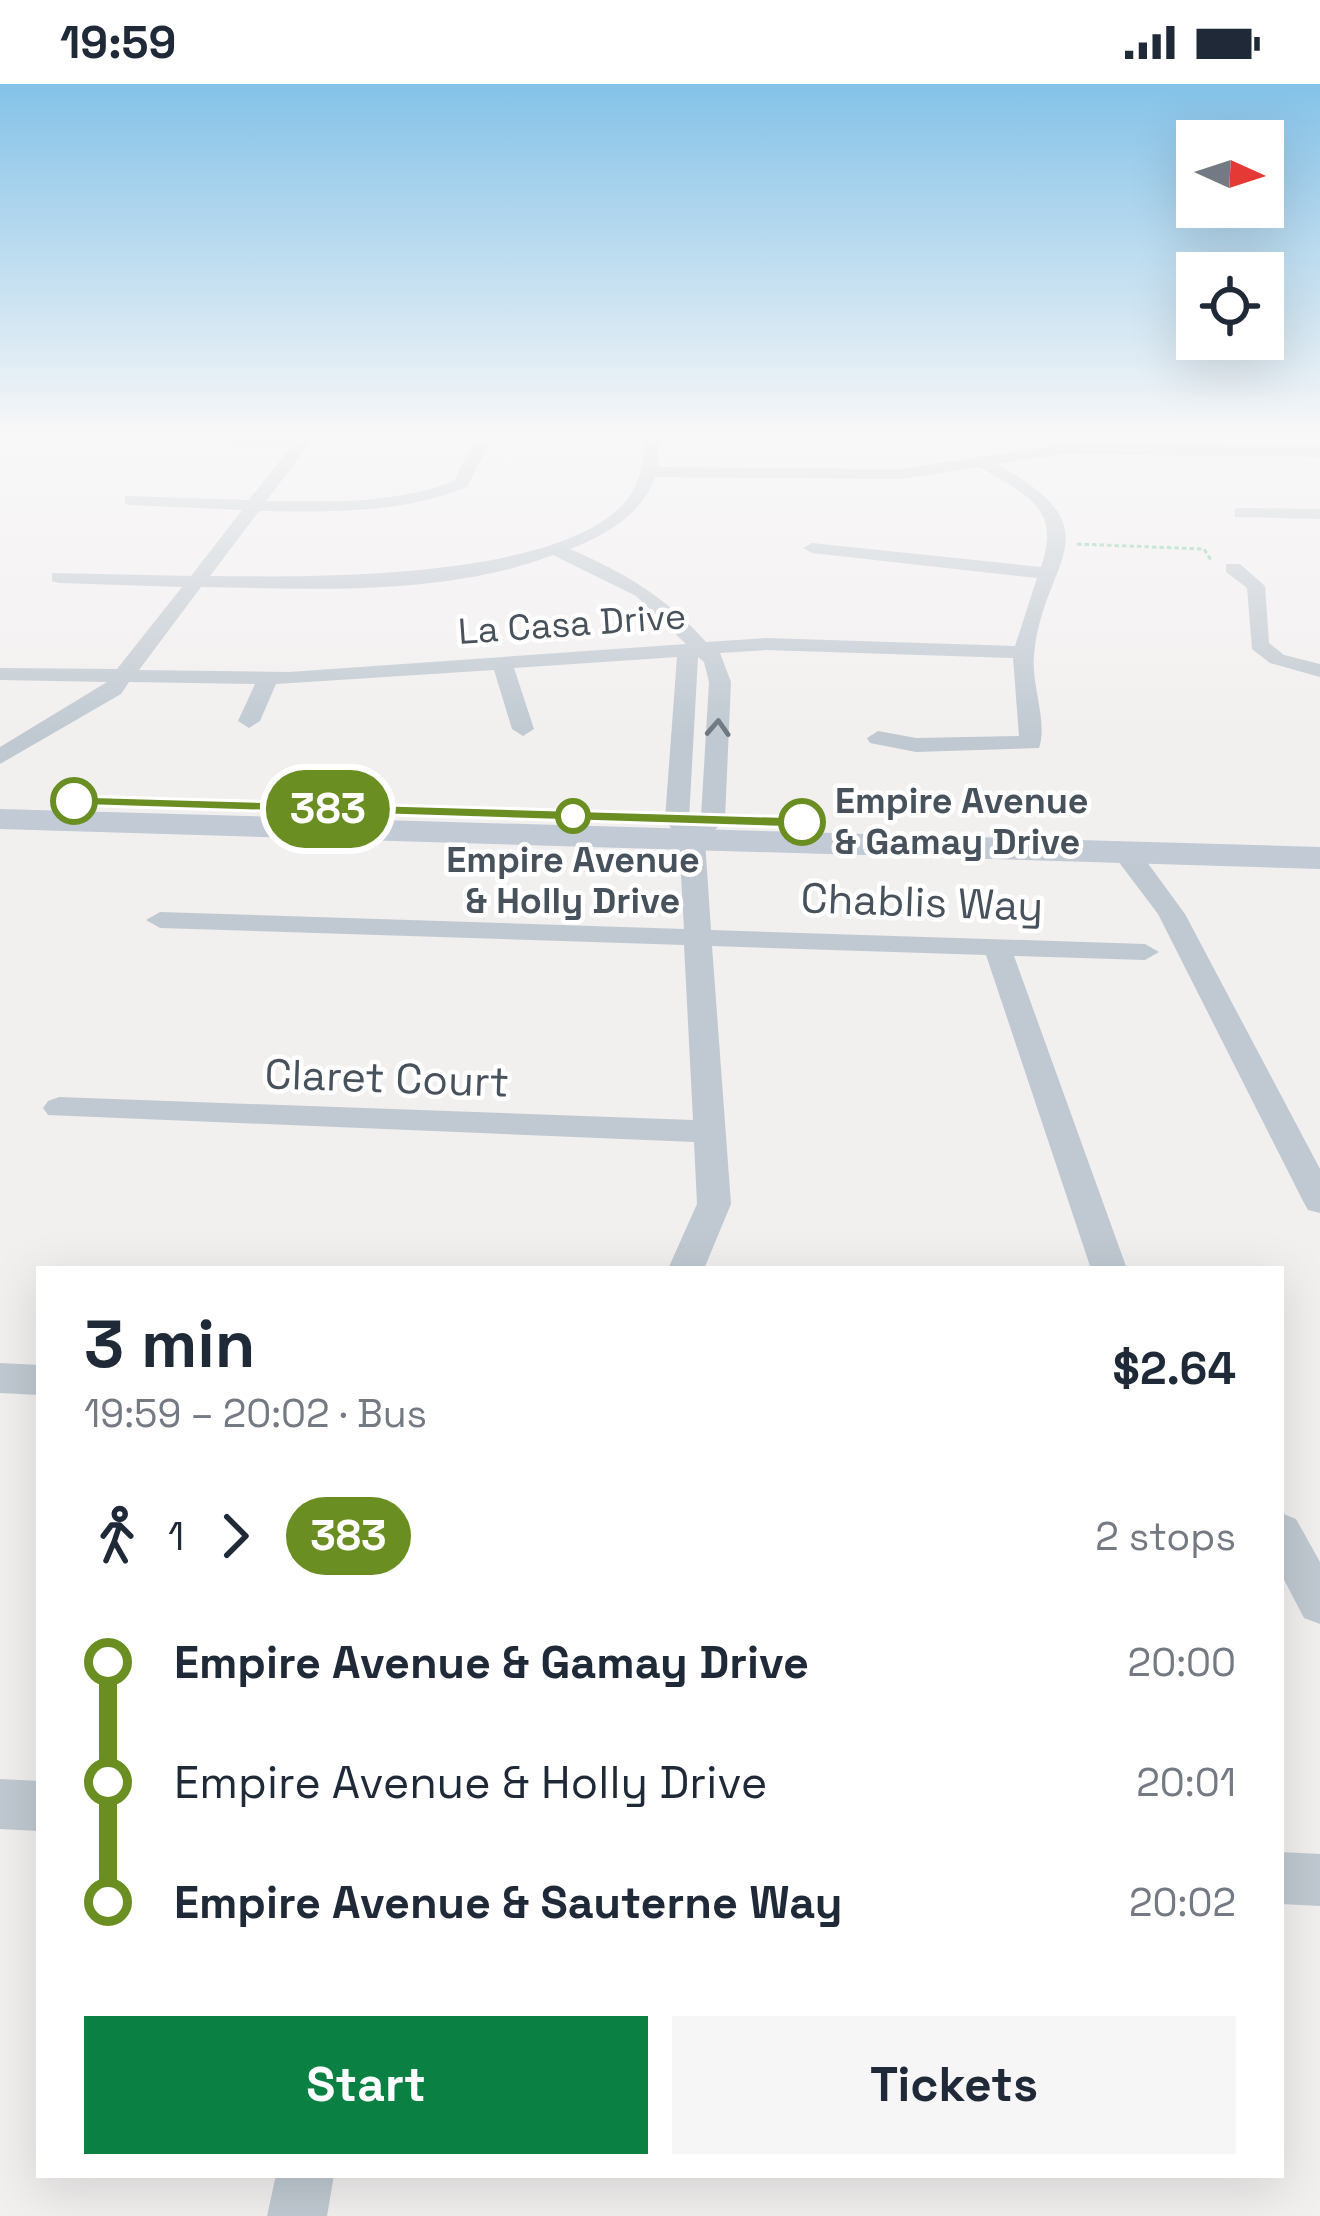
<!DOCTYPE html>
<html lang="en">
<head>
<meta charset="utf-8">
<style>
	body { margin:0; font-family:"Space Grotesk",sans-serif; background:#f6f6f7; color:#1f2937; height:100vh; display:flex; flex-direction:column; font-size:45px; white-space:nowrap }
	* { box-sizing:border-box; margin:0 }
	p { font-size:39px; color:#747a83 }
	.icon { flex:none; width:66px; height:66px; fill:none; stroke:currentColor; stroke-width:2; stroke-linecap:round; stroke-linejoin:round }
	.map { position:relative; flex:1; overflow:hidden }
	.side { position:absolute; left:36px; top:1182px; width:1248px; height:912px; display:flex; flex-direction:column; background:#fff; border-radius:0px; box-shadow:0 12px 48px #0002 }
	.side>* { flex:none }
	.badge { padding:0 24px; border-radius:39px; font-size:42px; line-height:78px }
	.needle { width:78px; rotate:93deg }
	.buttons { position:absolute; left:1176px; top:36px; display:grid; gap:24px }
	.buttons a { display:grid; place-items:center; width:108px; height:108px; border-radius:0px; background:#fff; box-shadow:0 12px 48px #0002; font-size:60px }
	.map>.badge { position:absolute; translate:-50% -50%; box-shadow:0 0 0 6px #fff }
	.legs { display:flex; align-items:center; gap:18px; height:132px; padding:0 48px; font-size:39px }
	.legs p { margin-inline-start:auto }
	.headline { display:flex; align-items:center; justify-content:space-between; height:204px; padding:0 48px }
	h1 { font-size:66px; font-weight:700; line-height:90px }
	.button { display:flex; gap:24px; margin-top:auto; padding:24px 48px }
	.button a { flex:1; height:138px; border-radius:0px; background:#0b8043; color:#fff; font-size:48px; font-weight:700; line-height:138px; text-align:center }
	.button a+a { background:#f6f6f7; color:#1f2937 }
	ul { padding:0 48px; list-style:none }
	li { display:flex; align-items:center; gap:42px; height:120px; font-size:45px }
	li i { display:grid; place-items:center; width:18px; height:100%; margin:0 15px; background:currentColor }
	li i::after { content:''; width:30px; height:30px; margin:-15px; border:9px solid; border-radius:50%; background:#fff }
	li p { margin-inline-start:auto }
	li:first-child i { background:linear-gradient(#0000 50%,currentColor 0) }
	li:last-child i { background:linear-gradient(currentColor 50%,#0000 0) }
	.status { display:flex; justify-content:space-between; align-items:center; height:84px; padding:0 60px; background:#fff; direction:ltr }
	.status svg { height:33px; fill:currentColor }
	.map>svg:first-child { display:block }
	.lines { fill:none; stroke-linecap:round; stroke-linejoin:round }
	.path { stroke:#78caa2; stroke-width:3; stroke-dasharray:4.5 3; stroke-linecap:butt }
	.minor { fill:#c0c9d1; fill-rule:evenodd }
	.secondary { fill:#c1cad5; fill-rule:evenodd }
	.oneway { stroke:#6c767f }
	.line-1 { fill:#6b8e23; stroke:#fff; stroke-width:3 }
	.stop-1-dot { fill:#fff; stroke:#6b8e23; stroke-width:6 }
	.labels { text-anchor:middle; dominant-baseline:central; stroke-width:9; stroke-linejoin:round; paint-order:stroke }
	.far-street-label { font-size:36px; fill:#48525c; stroke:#fff }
	.far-stop-label { font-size:36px; font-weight:bold; fill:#48525c; stroke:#fff; text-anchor:start }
	.street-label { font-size:42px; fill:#48525c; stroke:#fff }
</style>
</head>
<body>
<div class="status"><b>19:59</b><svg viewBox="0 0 49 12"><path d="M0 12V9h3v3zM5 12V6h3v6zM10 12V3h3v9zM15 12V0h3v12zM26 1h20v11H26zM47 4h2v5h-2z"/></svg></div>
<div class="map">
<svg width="1320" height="2132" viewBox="0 0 1320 2132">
	<rect width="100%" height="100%" fill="#f2efef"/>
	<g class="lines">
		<g class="path">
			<path d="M927 354 944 362"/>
			<path d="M1077 460 1204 465 1211 476"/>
		</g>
		<g class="minor">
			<path d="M181 354H314L266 417C330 418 395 420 454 397L476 354H492L467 403C400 430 330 428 259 427L210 492C305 493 579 498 633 407 642 392 643 371 645 354H661L657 383 902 385 1063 360 1320 363V373L1063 370 997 380C1120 449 1042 474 1034 572 1031 601 1048 638 1039 664L916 668 870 659 867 654 878 647 916 654 1019 652 1013 574 766 566 720 569 731 598 725 735 705 757 711 846 1145 860 1159 868 1145 876 1014 872 1127 1185H1091L986 871 712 862 731 1120 704 1185H668L697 1120 694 1058 48 1031 43 1024 48 1017 59 1013 693 1036 684 861 160 844 146 836 160 828 684 845 679 756 665 735 677 573 514 584 534 645 523 652 512 645 494 586 276 600 260 637 249 644 238 637 255 600 129 598 121 610 0 680V663L107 598 0 596V584L117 585 182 503 59 499 52 497V489L191 492 242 426 131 421 125 420V412L249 416 293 360 189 359ZM980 383C1025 411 1062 422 1041 483L812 459 803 464 812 469 1037 494 1015 562 766 554 706 558C666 513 625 489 570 465 604 452 643 430 655 393L902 395ZM553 471 636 512 686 560 289 588 139 586 201 503C315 505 445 512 553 471ZM698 573 704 578 709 598 701 733 693 740 689 735Z"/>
			<path d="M1241 424 1320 425V435L1235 433V425Z"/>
			<path d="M1226 480H1240L1265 502 1269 559 1284 571 1320 580V593L1270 579 1252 565 1247 504 1226 488Z"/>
			<path d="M1127 760 1136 763 1185 830 1320 1085V1129L1308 1126 1303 1117 1158 830 1118 777 1114 768Z"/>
			<path d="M0 1279 39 1281V1311L0 1309Z"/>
			<path d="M1281 1429 1296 1435 1320 1478V1540L1304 1534 1281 1490Z"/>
			<path d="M0 1695 39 1697V1747L0 1745Z"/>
			<path d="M1281 1768 1320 1770V1822L1281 1820Z"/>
			<path d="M276 2091H334L327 2132H267Z"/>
		</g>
		<path class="secondary" d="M0 725 1320 763V785L0 745Z"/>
	</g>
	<defs><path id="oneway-chevron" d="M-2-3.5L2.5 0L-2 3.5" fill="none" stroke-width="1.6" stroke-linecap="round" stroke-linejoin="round" transform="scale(3)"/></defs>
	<use class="oneway" href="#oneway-chevron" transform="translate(718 644) rotate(-87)"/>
	<linearGradient id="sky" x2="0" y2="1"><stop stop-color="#84c2e8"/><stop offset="0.54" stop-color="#f9f8f8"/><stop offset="1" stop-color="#f9f8f8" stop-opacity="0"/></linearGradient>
	<rect width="1320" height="652" fill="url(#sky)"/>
	<path class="line-1" d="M74 712 802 733 810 738 802 744 68 721 65 717Z"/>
	<g class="stop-1-dot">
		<circle cx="74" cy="717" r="21"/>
		<circle cx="573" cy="732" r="15"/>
		<circle cx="802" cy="738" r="21"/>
	</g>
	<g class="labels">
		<g class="far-street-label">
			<text transform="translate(572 540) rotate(-4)">La Casa Drive</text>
		</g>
		<g class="far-stop-label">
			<text x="835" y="717">Empire Avenue<tspan x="835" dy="41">&amp; Gamay Drive</tspan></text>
			<text x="573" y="776" text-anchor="middle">Empire Avenue<tspan x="573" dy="41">&amp; Holly Drive</tspan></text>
		</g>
		<g class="street-label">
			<text transform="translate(922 818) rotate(2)">Chablis Way</text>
			<text transform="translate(387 994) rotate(2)">Claret Court</text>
		</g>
	</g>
</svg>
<div class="buttons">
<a><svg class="needle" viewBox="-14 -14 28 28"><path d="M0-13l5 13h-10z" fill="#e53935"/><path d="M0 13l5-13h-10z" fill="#747a83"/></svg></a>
<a><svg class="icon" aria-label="locate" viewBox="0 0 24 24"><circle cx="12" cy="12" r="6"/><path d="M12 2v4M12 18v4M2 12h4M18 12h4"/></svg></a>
</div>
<b class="badge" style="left:328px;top:725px;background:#6b8e23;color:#fff">383</b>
<section class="side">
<div class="headline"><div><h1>3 min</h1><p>19:59 – 20:02 · Bus</p></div><b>$2.64</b></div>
<div class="legs"><svg class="icon" aria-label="walk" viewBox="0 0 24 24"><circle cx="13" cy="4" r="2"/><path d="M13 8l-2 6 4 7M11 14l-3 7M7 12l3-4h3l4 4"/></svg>1<svg class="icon" aria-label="forward" viewBox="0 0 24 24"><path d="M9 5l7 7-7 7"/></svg><b class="badge" style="background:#6b8e23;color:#fff">383</b><p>2 stops</p></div>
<ul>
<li><i style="color:#6b8e23"></i><b>Empire Avenue &amp; Gamay Drive</b><p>20:00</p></li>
<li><i style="color:#6b8e23"></i><span>Empire Avenue &amp; Holly Drive</span><p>20:01</p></li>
<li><i style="color:#6b8e23"></i><b>Empire Avenue &amp; Sauterne Way</b><p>20:02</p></li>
</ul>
<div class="button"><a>Start</a><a>Tickets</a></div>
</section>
</div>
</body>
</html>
